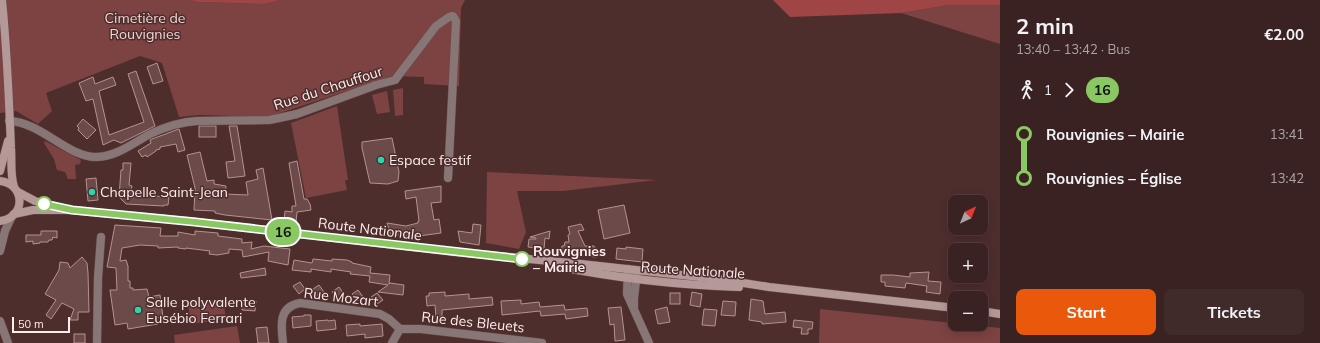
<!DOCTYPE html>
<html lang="en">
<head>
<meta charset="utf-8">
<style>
	body { margin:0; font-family:Mulish,sans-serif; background:#412a2a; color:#f1f3f6; height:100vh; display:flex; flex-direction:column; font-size:15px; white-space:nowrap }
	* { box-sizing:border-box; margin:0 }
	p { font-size:13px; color:#aba4a5 }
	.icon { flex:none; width:22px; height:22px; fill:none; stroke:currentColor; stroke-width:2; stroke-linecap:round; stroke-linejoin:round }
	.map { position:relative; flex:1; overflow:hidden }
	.side { display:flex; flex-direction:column; background:#3a2222; width:320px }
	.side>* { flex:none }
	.badge { padding:0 8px; border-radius:13px; font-size:14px; line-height:26px }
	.needle { width:26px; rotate:43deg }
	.buttons { position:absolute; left:948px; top:195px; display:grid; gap:8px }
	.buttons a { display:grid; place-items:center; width:40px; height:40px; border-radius:8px; background:#3a2222; box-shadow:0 2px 10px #0003,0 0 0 1px #543f40; font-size:20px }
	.scale { position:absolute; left:12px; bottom:10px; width:58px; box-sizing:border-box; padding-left:4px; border:2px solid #feedec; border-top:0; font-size:11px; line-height:14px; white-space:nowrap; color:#feedec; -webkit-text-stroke:3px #4d2e2d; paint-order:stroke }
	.map>.badge { position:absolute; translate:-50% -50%; box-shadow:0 0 0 2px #fff }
	.legs { display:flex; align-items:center; gap:6px; height:44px; padding:0 16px; font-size:13px }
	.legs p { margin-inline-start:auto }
	.summary { display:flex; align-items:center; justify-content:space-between; height:68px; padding:0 16px }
	h1 { font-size:22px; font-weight:700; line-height:30px }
	.action { display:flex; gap:8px; margin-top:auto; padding:8px 16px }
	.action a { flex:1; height:46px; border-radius:8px; background:#ea580c; color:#fff; font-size:16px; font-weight:700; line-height:46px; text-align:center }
	.action a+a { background:#412a2a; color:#f1f3f6 }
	ul { padding:0 16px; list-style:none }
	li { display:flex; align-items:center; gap:14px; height:44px; font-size:15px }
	li i { display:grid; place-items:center; width:6px; height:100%; margin:0 5px; background:currentColor }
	li i::after { content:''; width:10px; height:10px; margin:-5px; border:3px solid; border-radius:50%; background:#3a2222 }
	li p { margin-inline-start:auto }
	li:first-child i { background:linear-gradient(#0000 50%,currentColor 0) }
	li:last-child i { background:linear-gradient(currentColor 50%,#0000 0) }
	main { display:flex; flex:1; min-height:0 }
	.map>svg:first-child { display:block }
	.green { fill:#7d4242 }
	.forest { fill:#9f4546 }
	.building { fill:#6b4a49; stroke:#b6918f }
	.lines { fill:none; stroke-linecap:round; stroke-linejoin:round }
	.minor-casing { stroke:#694d4c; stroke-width:9 }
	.tertiary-casing { stroke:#694d4c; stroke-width:9 }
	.secondary-casing { stroke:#694d4c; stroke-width:9 }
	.minor { stroke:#877675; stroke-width:8 }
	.tertiary { stroke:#877675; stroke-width:8 }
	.secondary { stroke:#b49998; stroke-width:8 }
	.line-1-casing { stroke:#fff; stroke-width:9 }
	.line-1 { stroke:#8ac864; stroke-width:6 }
	.poi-dot { fill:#2bd5ac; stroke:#4d2e2d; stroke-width:1.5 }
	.stop-1-dot { fill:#fff; stroke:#8ac864; stroke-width:2 }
	.labels { text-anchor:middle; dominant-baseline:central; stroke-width:3; stroke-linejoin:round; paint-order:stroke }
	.park-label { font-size:14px; fill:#f0d5d4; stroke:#4d2e2d }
	.street-label { font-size:14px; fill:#feedec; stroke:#4d2e2d }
	.poi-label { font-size:14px; fill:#feedec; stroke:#4d2e2d; text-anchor:start }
	.stop-label { font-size:14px; font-weight:bold; fill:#feedec; stroke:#4d2e2d; text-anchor:start }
</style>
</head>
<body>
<main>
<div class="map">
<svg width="1000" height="343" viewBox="0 0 1000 343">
	<rect width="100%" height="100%" fill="#4d2e2d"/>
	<g class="green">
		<path d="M0 0H191L197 2 264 4 281 0H465L461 8 459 86 424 84V77L392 76 268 117 199 115 179 117 162 63 140 56 46 93 52 111 38 124 16 111 0 113Z"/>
		<path d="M949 5H1000V44L901 13Z"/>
		<path d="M403 88V115L395 116 393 90Z"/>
		<path d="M387 91 390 112 377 114 372 95Z"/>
		<path d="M337 106 348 180H345L347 190 306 198 291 123Z"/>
		<path d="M45 141 81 160 80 164 75 165 76 179H68L65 172 57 170 54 159 44 143Z"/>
		<path d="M487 172 657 180 563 191H517L526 232 519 249 486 243Z"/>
		<path d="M223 299 226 319 191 324 188 304Z"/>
		<path d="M820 309 1000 328V343H819Z"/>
		<path d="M237 326 240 343H175L174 335Z"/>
	</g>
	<g class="forest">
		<path d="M191 0H281L264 4 197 2Z"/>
		<path d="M773 0H1000V5H949L901 13 790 17Z"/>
	</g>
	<g class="building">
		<path d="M157 63 163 81 153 84 147 67Z"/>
		<path d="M136 71 155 126 121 143 114 140 103 145 93 99 86 101 79 83 93 77 95 84 113 77 116 85 99 91 109 135 144 122 128 74Z"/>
		<path d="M83 119 96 130 87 139 78 130 79 128 77 126Z"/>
		<rect x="199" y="126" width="17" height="11"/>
		<path d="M229 126H237L245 176 228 178 226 162 235 161Z"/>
		<path d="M179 129 185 150 178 152 176 144 160 147V149L156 150V151L147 157 146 155 142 157 138 151 151 143 150 140 152 139Z"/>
		<path d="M392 138 399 172 398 181 388 184 370 183 362 148V142Z"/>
		<path d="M200 152 207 181 214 180V184L226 186 225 194 248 195 246 182 258 179 256 170 263 168 272 220 225 215 215 213V211L194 210 195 188 187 155Z"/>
		<path d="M297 161 304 199H307L310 204 311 210 297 212 296 222 284 221 285 211 292 212V206H296L289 163Z"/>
		<path d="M123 163H131L129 185 132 186 131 192 138 193V195L169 197 168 205H164V206L126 204 119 197 121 170H123Z"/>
		<path d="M96 178 98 200 88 201 86 179Z"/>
		<path d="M441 186V202L431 203 434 220 439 219 441 233 411 237 390 234 387 223 406 226 418 223V221H419L416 197 406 199 405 191Z"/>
		<path d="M624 205 630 233 604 239 598 210Z"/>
		<path d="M473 224 481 225 479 245 460 242 458 231 472 233Z"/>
		<path d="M581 224 584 230 578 231 585 246H594L598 253 596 257 560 253 562 246H564L565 242H569L568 235 570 234 568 227Z"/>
		<path d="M115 225 161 228 160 236H178V232L195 235V231L218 233V236L242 239V243L252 242 251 249 264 246 290 249 288 265 268 261 269 252 243 257 242 250 229 249V253L217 255 209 254 210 251 186 248V249L178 248V247L158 248V246L140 245 122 248 120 261 126 260 128 266V281H130V288H133V290L147 289 149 297 160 295 163 317 157 318 158 324 128 329 127 323 115 325 110 290H117L116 268 107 267Z"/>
		<path d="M41 231H57V238L53 237 52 240H49L48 242H40V243L33 244V241L26 242V235H41Z"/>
		<path d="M550 231 549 239 545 238 544 249 528 247 529 239H536V238L530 237Z"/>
		<path d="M626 247 643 249 642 262 616 259 617 248 626 249Z"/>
		<path d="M82 257 87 263 88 273 89 312H78V320H70L74 309 62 303 51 319 46 315 56 300 45 294 59 270 60 262 68 263 70 268Z"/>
		<path d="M313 259 332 261V259L347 260 352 262V263L371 267 370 273 390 275 389 284 390 283 404 285 403 295 378 292 388 285 369 282 370 276 350 274 351 272 331 269V272L311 269V272L292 270 294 260 312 263Z"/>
		<path d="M265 268 266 275 241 278 240 273Z"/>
		<path d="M929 272 928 281 941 282 940 294 926 292 927 286 906 283 905 288 885 286V282H881V275H893L910 277V273Z"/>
		<path d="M300 282 305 289 299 294 293 286Z"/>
		<path d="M319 285 324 292 318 296 313 289Z"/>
		<path d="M339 287 344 294 338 299 332 292Z"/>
		<path d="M358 290 363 297 357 301 352 294Z"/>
		<path d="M445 292V296L469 294V299L492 297 493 305 442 310V316L436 317 435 305 427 306 426 296H429V293Z"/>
		<path d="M692 292 702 294 700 307 690 305Z"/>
		<path d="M377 293 383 300 377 304 371 297Z"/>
		<rect x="670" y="293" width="10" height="11"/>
		<path d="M751 299 763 301 765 314 785 312 786 322 762 324V322L749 320Z"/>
		<path d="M243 300 256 301 255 311 242 310Z"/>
		<path d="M521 300V304L539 302 540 307 564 305 565 310 587 308 588 316 566 319 565 314 541 316 540 311 502 315 501 301Z"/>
		<path d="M723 301 736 302 735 316 721 315Z"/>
		<path d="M621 307 625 340 615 341 614 324 610 325 608 308Z"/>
		<path d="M667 307 670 322 658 324 655 310Z"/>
		<path d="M704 309 717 310 715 326 702 325Z"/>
		<path d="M304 315H311V326L293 328 292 317 304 316Z"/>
		<path d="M456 316 462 319 460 325 454 321Z"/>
		<path d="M328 320V321L335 320 336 329 317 331 316 321Z"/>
		<path d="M794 320 813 322 812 329H808V334H801L802 328 793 327Z"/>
		<path d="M360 324V326L382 324 383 336 365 338V334L347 336 346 325Z"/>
		<path d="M267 327 269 343H258L256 328Z"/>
		<rect x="74" y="334" width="11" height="9"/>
	</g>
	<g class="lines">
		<defs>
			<g id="minor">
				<path d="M9 121C41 122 67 157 96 157 116 157 133 143 150 134 165 127 180 122 197 121L269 120 279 118 297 114 376 85 395 80 436 26 449 17 453 16 456 21 448 178"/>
				<path d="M400 329H421L542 343"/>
				<path d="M97 343 98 278 101 237"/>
				<path d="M283 343C281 326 278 307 300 303L380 314 389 319 400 329"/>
				<path d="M392 343 400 329"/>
			</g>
			<g id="tertiary">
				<path d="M0 251 5 231 12 216"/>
				<path d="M628 269 627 294 649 343"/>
				<path d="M634 306V298L637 272"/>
				<path d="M0 321 8 343"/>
			</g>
			<g id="secondary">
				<path d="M2 0C7 49 9 98 11 148 12 161 10 174 14 187"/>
				<path d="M0 171 8 141"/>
				<path d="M0 181C26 184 26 218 0 221"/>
				<path d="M18 192 35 201 58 207"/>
				<path d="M14 214 33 210H72L188 221 455 252 581 264 718 279 769 287 955 308"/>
				<path d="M556 266C616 278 678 285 739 287"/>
				<path d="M981 311 1000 314"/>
			</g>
		</defs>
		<use href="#minor" class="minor-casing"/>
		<use href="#tertiary" class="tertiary-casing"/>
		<use href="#secondary" class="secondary-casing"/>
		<use href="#minor" class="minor"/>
		<use href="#tertiary" class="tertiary"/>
		<use href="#secondary" class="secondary"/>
	</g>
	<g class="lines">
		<defs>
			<path id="line-1" d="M44 204 72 210 195 222 522 259"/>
		</defs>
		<use href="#line-1" class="line-1-casing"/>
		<use href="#line-1" class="line-1"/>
	</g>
	<g class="poi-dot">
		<circle cx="381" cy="160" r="4"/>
		<circle cx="92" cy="192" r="4"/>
		<circle cx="138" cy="310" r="4"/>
	</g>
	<g class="stop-1-dot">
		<circle cx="44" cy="204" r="7"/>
		<circle cx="522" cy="259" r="7"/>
	</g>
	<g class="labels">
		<g class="park-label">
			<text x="145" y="18">Cimetière de<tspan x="145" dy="16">Rouvignies</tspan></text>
		</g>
		<g class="street-label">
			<text transform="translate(328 88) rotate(-18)">Rue du Chauffour</text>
			<text transform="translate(370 229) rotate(7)">Route Nationale</text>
			<text transform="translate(693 270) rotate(4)">Route Nationale</text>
			<text transform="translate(341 297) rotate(7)">Rue Mozart</text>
			<text transform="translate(473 322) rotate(6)">Rue des Bleuets</text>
		</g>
		<g class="poi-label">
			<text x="389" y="160">Espace festif</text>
			<text x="100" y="192">Chapelle Saint-Jean</text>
			<text x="146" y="302">Salle polyvalente<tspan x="146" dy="16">Eusébio Ferrari</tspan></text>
		</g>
		<g class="stop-label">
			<text x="533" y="251">Rouvignies<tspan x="533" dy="16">– Mairie</tspan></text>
		</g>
	</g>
</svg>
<div class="buttons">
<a><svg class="needle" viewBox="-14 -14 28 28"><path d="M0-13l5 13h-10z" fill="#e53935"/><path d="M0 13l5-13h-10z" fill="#aba4a5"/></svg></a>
<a>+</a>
<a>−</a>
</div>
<div class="scale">50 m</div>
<b class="badge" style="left:283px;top:232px;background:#8ac864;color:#111">16</b>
</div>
<section class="side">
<div class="summary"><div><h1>2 min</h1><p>13:40 – 13:42 · Bus</p></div><b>€2.00</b></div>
<div class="legs"><svg class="icon" aria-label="walk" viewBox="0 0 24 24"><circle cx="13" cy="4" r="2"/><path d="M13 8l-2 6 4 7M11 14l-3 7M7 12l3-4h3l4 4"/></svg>1<svg class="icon" aria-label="forward" viewBox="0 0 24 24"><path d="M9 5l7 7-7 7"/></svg><b class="badge" style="background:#8ac864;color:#111">16</b></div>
<ul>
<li><i style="color:#8ac864"></i><b>Rouvignies – Mairie</b><p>13:41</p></li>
<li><i style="color:#8ac864"></i><b>Rouvignies – Église</b><p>13:42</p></li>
</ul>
<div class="action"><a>Start</a><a>Tickets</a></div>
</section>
</main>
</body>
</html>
